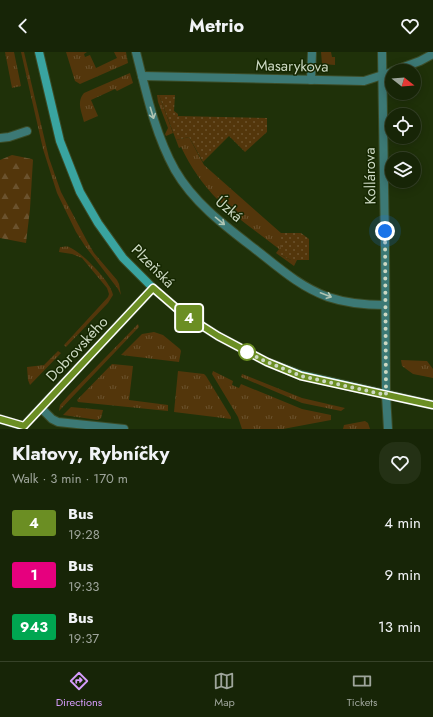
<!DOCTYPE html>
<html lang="en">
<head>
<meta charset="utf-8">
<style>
	body { margin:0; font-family:Jost,sans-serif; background:#243115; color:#f1f3f6; height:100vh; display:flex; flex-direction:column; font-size:15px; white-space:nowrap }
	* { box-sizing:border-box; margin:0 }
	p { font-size:13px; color:#9ea59b }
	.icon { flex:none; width:22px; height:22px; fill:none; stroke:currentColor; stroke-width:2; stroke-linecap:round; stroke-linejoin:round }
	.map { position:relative; height:377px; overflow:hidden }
	.details { display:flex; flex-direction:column; background:#172507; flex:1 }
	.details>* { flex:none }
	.badge { padding:0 8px; border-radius:3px; font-size:14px; line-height:26px }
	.needle { width:26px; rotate:107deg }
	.fabs { position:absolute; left:385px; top:12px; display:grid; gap:8px }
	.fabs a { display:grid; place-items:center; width:36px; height:36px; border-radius:50%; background:#172507; box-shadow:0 2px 10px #0003,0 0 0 1px #364228; font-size:20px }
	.you { position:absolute; width:20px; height:20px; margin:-10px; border:3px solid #fff; border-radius:50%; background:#1a73e8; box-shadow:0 0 0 6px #1a73e833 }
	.map>.badge { position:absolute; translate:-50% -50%; box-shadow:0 0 0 2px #fff }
	.round { display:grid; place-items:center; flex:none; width:42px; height:42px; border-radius:16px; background:#243115 }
	.head { display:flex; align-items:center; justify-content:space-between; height:68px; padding:0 12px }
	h1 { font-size:19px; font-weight:700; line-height:30px }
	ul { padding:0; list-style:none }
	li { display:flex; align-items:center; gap:12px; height:52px; padding:0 12px }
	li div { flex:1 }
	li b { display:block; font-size:15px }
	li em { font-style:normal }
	li .badge { min-width:44px; font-weight:700; text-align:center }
	header { display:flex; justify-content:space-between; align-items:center; height:52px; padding:0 12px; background:#172507; font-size:18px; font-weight:700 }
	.menu { display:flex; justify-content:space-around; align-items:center; height:56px; border-top:1px solid #364228; background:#172507; font-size:11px; color:#9ea59b }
	.menu a { display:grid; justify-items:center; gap:2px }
	.menu .on { color:#d59cfb }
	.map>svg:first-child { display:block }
	.grass { fill:url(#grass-tufts) }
	.forest { fill:url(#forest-firs) }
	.park { fill:url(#park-dots) }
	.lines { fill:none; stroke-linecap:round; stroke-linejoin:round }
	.minor-casing { stroke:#3b4c27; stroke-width:10 }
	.tertiary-casing { stroke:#3b4c27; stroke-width:10 }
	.secondary-casing { stroke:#3b4c27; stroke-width:10 }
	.minor { stroke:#3c7975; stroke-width:8 }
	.tertiary { stroke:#3c7975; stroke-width:8 }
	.secondary { stroke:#39a4a0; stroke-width:8 }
	.oneway { stroke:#afc5b3 }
	.line-casing { stroke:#fff; stroke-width:9 }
	.line { stroke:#6b8e23; stroke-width:6 }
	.walk { stroke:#ccd8c2; stroke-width:4; stroke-dasharray:0 7.2 }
	.stop-dot { fill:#fff; stroke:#6b8e23; stroke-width:2 }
	.labels { text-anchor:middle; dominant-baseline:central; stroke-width:3; stroke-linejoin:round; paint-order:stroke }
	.street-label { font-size:15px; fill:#ccd8c2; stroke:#152700 }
</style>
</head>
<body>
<header><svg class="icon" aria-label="back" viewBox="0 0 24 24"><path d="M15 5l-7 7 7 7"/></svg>Metrio<svg class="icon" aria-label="heart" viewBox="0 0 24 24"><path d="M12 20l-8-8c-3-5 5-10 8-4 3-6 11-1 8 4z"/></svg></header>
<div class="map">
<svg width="433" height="377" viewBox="0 0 433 377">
	<defs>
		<pattern id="grass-tufts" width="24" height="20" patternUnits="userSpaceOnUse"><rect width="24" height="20" fill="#53360b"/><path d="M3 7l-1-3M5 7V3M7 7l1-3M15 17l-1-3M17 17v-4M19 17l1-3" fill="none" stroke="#6b522d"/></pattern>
		<pattern id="forest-firs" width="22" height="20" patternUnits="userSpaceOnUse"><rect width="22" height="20" fill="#53360b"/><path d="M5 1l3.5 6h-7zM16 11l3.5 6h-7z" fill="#6b522d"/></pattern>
		<pattern id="park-dots" width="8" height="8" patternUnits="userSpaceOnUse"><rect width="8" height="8" fill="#53360b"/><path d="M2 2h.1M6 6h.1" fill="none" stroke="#6b522d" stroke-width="1.8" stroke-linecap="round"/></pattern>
	</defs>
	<rect width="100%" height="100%" fill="#1f3109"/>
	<g class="grass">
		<path d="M5 0H14L21 34 12 36Z"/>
		<path d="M21 0H24L49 106 61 140 87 189 94 201 117 228 119 232 121 243 118 237 85 194 76 180 57 141 43 97Z"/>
		<path d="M66 0H87L84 2 85 5 90 3 96 16 117 6 114 0H126L128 11 80 32 75 29Z"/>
		<path d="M321 0H331L332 5H335V13L322 12Z"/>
		<path d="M130 21 133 31 117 39 115 37 91 48 98 64 84 70C82 60 76 50 84 41Z"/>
		<path d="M157 43H159L173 81 166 84 165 82 168 76 158 50Z"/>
		<path d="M189 85 204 113 281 181V203L291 208H297L294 214 276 201 279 197C259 181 236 166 218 148 203 133 190 114 181 95L179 96 176 88Z"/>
		<path d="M60 195C64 195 66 194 69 195 82 200 111 230 113 243L108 251 66 295 64 293 108 245 109 242 107 236 82 206 72 202 59 200Z"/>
		<path d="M138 272 139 275 137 277 59 359 60 353 68 344Z"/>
		<path d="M154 280 163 283 180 297 181 299 179 310 121 303 142 282Z"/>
		<path d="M58 299 61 301 30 333 28 328 27 315 44 313Z"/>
		<path d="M401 308 427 309 433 317V326L413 322 402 314Z"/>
		<path d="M112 312 133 314 129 348 168 353V359L78 350 77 348Z"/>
		<path d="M178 319 204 322 206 324 231 365V367L174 360Z"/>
		<path d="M213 319 233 329 232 333 239 336 241 332 302 357 331 363V368L283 377H242L238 365 212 322Z"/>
		<path d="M242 322 302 346 345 356 341 359 302 351 241 325Z"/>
		<path d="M71 355 103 358 101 366 98 368 63 363Z"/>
		<path d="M365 369 368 371 370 377H343L344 373Z"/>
	</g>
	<path class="forest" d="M12 103 32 107 33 108 30 157 26 191 0 186V108Z"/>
	<g class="park">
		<path d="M159 43H175L174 59 178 62V64L267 66V80L245 100 229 84 203 110 189 85 176 88Z"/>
		<path d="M281 181H301L309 187V208H291L281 203Z"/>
	</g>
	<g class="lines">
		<defs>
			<g id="minor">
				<path d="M136 0C146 40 155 82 175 118 194 151 225 174 255 197 278 215 300 235 328 245 346 251 366 253 385 253"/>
				<path d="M382 0 385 195 386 343"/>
				<path d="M393 19 420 9 433 2"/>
				<path d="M142 24 364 29 392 20"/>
				<path d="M311 28 312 0"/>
				<path d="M0 86 9 85 27 79"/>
				<path d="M41 356 52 367 58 370 124 377"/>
				<path d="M0 367 23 374"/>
			</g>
			<path id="tertiary" d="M386 343 388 377"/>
			<g id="secondary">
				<path d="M39 0 60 89 80 140 98 171 123 206 153 236 182 261 218 284 267 310 301 323 433 353"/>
				<path d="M21 377 153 236"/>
			</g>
		</defs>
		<use href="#minor" class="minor-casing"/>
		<use href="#tertiary" class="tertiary-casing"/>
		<use href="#secondary" class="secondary-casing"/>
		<use href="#minor" class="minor"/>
		<use href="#tertiary" class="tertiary"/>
		<use href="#secondary" class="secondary"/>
	</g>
	<defs><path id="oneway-shaft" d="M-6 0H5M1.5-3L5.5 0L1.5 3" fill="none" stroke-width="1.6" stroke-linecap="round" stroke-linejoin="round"/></defs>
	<g class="oneway">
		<use href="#oneway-shaft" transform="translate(152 61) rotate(73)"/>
		<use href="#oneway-shaft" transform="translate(220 169) rotate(39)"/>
		<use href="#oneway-shaft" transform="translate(326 243) rotate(21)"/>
	</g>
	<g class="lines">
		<defs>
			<path id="line" d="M0 367 24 374 153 236 182 261 218 284 267 310 301 324 433 353"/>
		</defs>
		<use href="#line" class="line-casing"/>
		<use href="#line" class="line"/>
		<path class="walk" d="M247 300 242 298 267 310 301 324 386 343 385 179"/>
	</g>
	<circle class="stop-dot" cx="247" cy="300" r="8"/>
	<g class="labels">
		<g class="street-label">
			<text transform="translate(292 14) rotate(1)">Masarykova</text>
			<text transform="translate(370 124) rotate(-91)">Kollárova</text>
			<text transform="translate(229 157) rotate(41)">Úzká</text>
			<text transform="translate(153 214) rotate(45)">Plzeňská</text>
			<text transform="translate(77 297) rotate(-47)">Dobrovského</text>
		</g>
	</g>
</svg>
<div class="fabs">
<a><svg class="needle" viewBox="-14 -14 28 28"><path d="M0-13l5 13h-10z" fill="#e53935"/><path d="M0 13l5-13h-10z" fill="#9ea59b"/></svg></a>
<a><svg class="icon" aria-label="locate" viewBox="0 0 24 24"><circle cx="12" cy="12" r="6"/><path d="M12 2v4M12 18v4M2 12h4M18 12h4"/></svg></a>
<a><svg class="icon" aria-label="layers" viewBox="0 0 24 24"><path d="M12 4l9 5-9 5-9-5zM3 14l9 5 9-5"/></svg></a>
</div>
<div class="you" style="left:385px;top:179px"></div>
<b class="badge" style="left:189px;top:266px;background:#6b8e23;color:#fff">4</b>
</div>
<section class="details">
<div class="head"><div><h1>Klatovy, Rybníčky</h1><p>Walk · 3 min · 170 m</p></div><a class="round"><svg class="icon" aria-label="heart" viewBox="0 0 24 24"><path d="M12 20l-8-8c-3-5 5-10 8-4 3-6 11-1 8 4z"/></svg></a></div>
<ul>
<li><span class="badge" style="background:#6b8e23;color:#fff">4</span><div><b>Bus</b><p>19:28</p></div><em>4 min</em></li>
<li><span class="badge" style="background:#e6007e;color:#fff">1</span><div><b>Bus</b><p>19:33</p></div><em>9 min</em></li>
<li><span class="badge" style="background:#00a651;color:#fff">943</span><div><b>Bus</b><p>19:37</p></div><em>13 min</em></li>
</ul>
</section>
<nav class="menu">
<a class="on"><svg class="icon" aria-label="directions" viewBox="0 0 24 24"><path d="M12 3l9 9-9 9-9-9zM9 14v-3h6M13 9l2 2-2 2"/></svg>Directions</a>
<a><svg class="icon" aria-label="map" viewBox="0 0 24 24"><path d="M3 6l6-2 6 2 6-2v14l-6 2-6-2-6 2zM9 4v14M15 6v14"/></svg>Map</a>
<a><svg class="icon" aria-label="tickets" viewBox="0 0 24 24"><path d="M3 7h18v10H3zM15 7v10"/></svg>Tickets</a>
</nav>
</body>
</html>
